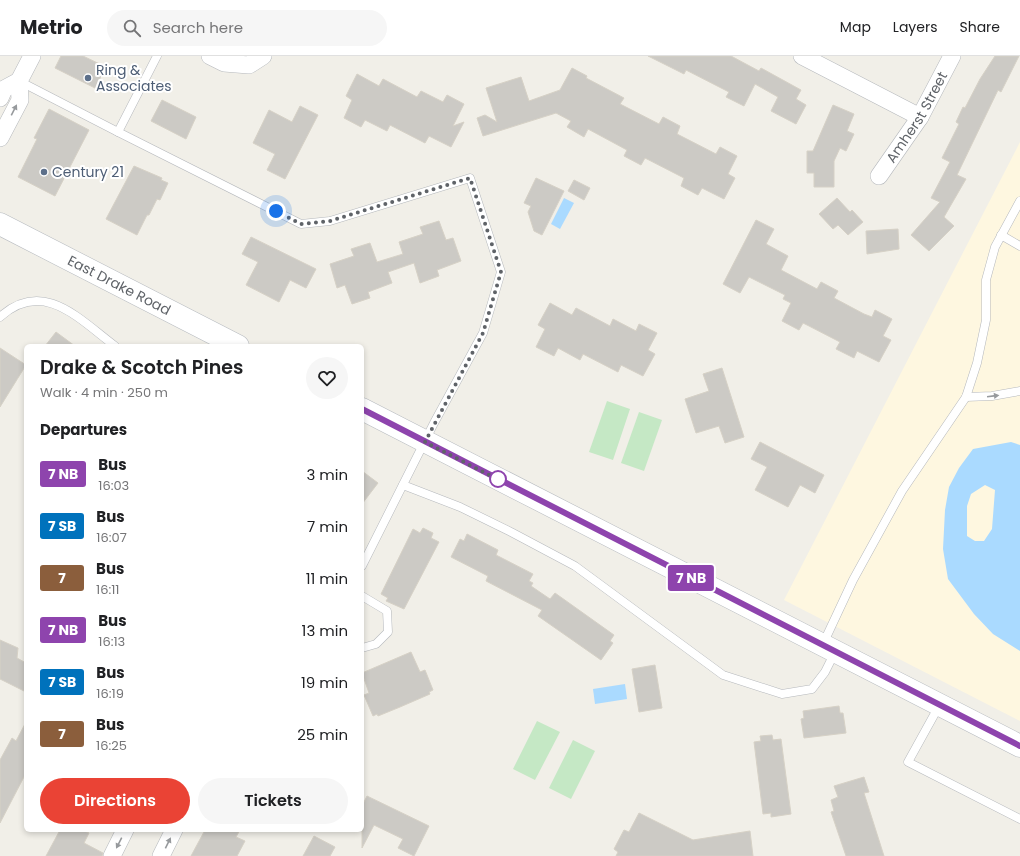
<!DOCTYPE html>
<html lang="en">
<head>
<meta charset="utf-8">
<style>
	body { margin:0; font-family:Poppins,sans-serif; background:#f6f6f6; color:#202124; height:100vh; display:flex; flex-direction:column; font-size:15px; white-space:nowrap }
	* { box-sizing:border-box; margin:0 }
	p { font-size:13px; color:#757577 }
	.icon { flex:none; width:22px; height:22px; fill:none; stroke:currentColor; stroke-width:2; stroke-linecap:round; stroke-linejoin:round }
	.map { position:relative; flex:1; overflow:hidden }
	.panel { position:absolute; left:24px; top:288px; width:340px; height:488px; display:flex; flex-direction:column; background:#fff; border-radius:6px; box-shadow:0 2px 6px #0003 }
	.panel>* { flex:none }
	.badge { padding:0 8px; border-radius:3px; font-size:14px; line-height:26px }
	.you { position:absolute; width:20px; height:20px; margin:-10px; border:3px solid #fff; border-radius:50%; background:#1a73e8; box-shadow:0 0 0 6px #1a73e833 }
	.map>.badge { position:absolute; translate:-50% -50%; box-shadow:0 0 0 2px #fff }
	h2 { padding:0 16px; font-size:15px; line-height:36px }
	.round { display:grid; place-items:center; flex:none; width:42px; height:42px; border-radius:21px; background:#f6f6f6 }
	.headline { display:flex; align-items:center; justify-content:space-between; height:68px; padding:0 16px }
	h1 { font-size:19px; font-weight:600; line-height:30px }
	.primary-button { display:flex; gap:8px; margin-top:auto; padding:8px 16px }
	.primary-button a { flex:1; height:46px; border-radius:24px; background:#ea4335; color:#fff; font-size:16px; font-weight:600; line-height:46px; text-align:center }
	.primary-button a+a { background:#f6f6f6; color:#202124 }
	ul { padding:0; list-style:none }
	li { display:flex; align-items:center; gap:12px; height:52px; padding:0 16px }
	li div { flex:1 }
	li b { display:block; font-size:15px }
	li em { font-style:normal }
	li .badge { min-width:44px; font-weight:700; text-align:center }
	header { display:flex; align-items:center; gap:24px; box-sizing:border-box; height:56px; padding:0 20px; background:#fff; border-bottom:1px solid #e0e0e0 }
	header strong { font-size:19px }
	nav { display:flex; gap:22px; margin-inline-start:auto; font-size:14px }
	.search { width:280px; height:36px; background:#f6f6f6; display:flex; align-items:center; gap:10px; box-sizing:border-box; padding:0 14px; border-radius:22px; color:#757577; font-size:15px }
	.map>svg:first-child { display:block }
	.commercial { fill:#fef7e0 }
	.green { fill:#c5e8c5 }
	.water { fill:#aadaff; fill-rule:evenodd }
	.building { fill:#cccac5; stroke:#d6d1c6 }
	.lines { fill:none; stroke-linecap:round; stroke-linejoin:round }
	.service-casing { stroke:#b5b8bc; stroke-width:9 }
	.minor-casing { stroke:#b5b8bc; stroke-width:18 }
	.secondary-casing { stroke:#b6babf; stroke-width:23 }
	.service { stroke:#fff; stroke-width:8 }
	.minor { stroke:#fff; stroke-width:17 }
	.secondary { stroke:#fff; stroke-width:22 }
	.oneway { fill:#979a9d }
	.line-casing { stroke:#fff; stroke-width:9 }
	.line { stroke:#8e44ad; stroke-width:6 }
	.walk { stroke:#5f6368; stroke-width:4; stroke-dasharray:0 7.2 }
	.service-dot { fill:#5c6f8a; stroke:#fff; stroke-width:1.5 }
	.stop-dot { fill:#fff; stroke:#8e44ad; stroke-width:2 }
	.labels { text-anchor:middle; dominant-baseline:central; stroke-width:4; stroke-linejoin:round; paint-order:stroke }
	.service-label { font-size:14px; fill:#4e5e75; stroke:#fff; text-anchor:start }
	.street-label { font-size:14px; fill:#5f6368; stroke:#fff }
</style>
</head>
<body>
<header>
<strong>Metrio</strong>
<div class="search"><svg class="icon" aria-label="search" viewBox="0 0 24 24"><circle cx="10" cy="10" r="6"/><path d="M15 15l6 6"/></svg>Search here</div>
<nav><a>Map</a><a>Layers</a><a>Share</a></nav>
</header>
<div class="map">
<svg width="1020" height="800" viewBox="0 0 1020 800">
	<rect width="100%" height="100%" fill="#f1efe8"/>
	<path class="commercial" d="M1020 86V665L784 544Z"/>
	<g class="green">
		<path d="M607 345 630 353 613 404 589 396Z"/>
		<path d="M639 356 662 364 644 415 621 407Z"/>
		<path d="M537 665 560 676 535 724 513 713Z"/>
		<path d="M573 684 595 695 571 743 549 732Z"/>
	</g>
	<g class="water">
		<path d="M564 142 574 147 560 173 551 168Z"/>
		<path d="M1011 386 1020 389V595L993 578 974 558 948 523 943 493 945 454 949 431 959 412 973 393ZM985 429 995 434 992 473 984 485H975L967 480V450L971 438Z"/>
		<path d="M625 628 627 643 595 648 593 633Z"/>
	</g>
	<g class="building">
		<path d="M61 0H83L106 11 95 32 55 12Z"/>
		<path d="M648 0H731L759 15 761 12 801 34 796 43 806 49 796 68 771 55 778 41 755 28 744 50 726 41 729 36 686 14 684 18Z"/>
		<path d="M995 0H1019L1001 36 998 34 957 119 966 123 944 161 954 170 929 195 911 179 940 146 931 142 950 106 942 102 959 68 956 66 963 51 965 52 980 23Z"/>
		<path d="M572 12 587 20 586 22 624 42 620 48 659 68 663 61 680 70 677 78 716 98 720 91 737 100 728 118 735 122 724 143 702 132 698 139 681 130 684 122 645 102 641 109 624 100 627 94 588 73 584 81 567 71 571 65 556 57 483 80 477 62 485 59 497 66 486 32 521 21 529 45 560 34Z"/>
		<path d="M357 18 379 30 383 23 417 41 421 35 443 46 447 39 464 48 453 70 464 66 451 91 429 80 425 87 390 69 387 75 365 64 361 71 344 62 352 44 346 40Z"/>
		<path d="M162 44 196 61 186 83 151 65Z"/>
		<path d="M833 49 854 58 847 75 854 78 846 95 840 92 834 105V131H814V117H807V95H813Z"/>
		<path d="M300 50 318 59 285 123 267 114 275 98 253 87 269 54 292 66Z"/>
		<path d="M49 53 89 74 55 140 18 121 37 83 34 82Z"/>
		<path d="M134 110 162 122 161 124 168 127 160 144 157 143 149 159H147L137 179 106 163Z"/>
		<path d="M536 122 564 135 542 179 534 175 528 156 531 150 524 147Z"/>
		<path d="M574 124 590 132 584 144 568 135Z"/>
		<path d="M837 142 850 156 852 154 863 166 848 179 838 169 833 173 819 158Z"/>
		<path d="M756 164 774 173 766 188 788 200 781 214 817 233 821 226 838 235 834 242 864 258 872 261 875 254 892 263 883 280 891 284 879 306 857 295 854 302 836 293 840 286 809 270 803 267 799 274 782 265 791 247 783 243 785 239 749 221 740 237 723 228Z"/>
		<path d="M439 165 446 184 453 182 461 205 437 214 439 220 420 227 414 207 388 216 392 227 368 236 370 242 352 248 345 229 337 232 330 208 354 200 351 193 370 187 377 206 403 198 399 186 423 178 420 171Z"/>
		<path d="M898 173 899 193 867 198 866 175Z"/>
		<path d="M251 181 316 213 306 232 290 224 279 246 246 229 258 206 242 198Z"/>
		<path d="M550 247 572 259 576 252 610 270 613 263 636 275 639 268 657 277 648 294 655 298 643 320 621 309 618 316 583 298 580 304 558 292 554 300 536 291 545 273 538 269Z"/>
		<path d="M56 276 75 290H45Z"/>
		<path d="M0 292 26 309 0 351Z"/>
		<path d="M722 312 744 381 725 387 719 370 696 377 685 343 709 335 703 318Z"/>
		<path d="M760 386 824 419 815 437 800 429 788 451 755 434 767 411 751 403Z"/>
		<path d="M362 415 378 427 362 448Z"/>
		<path d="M423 472 433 477 431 482 439 486 404 553 386 545 388 542 381 538 413 473 420 477Z"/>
		<path d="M467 478 498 494 496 499 533 518 529 525 533 527 531 530 550 543 555 537 614 579 610 585 613 587 601 604 538 560 542 554 486 525 488 520 451 501 460 483 464 485Z"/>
		<path d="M0 584 18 592 17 602 26 607V636L0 623Z"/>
		<path d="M411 596 420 616 425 614 433 634 429 636 430 638 400 651 378 660 377 658 373 660 364 639 369 637 362 617Z"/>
		<path d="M655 609 662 652 639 656 632 613Z"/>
		<path d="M839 650 840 657H843L846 677 804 682 801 663 804 662 803 655Z"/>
		<path d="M26 666V717L0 767V704L12 682 16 685Z"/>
		<path d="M772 679 773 684 781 683 791 758 771 761V757L763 758 754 686 761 685 760 680Z"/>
		<path d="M864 721 869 736 864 737 884 800H846L831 756 834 755 831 744 838 741 834 730Z"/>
		<path d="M367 740 429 770 414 800 398 792 403 783 374 769 362 792V750Z"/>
		<path d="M639 757 693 784 750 775 753 800H616L618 796 614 793 624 774 629 776Z"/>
		<path d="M60 774H82L89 777 84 787 103 797 102 800H46Z"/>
		<path d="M205 774H240L236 781 245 785 237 800H191Z"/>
		<path d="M314 780 335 791 330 800H303Z"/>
	</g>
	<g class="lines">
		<defs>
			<g id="service">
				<path d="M19 25 118 76 301 168 330 165 470 122 501 216 483 277 434 367 362 510"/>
				<path d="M118 76 157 0"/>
				<path d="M1001 179 1020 190"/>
				<path d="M0 261C43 222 79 263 115 290"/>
				<path d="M966 341 992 340 1020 335"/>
				<path d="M403 429 460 451 511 476 575 510 723 619 782 638 812 633 825 616 835 596"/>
				<path d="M362 540 387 555 388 576 376 588 362 592"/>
				<path d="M823 588 853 524 902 435 966 341 977 307 986 264V224L995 191 1020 145"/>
				<path d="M939 650 908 706 1020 763"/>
			</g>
			<g id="minor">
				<path d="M210 0 224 7 249 9 263 0"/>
				<path d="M802 0 920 61"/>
				<path d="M0 42 4 33 19 25"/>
				<path d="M0 82 20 44 19 25 32 0"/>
				<path id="s1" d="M879 120 920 61 952 0"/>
				<path d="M112 800 125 774"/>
				<path d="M161 800 174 774"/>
			</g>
			<g id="secondary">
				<path id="s2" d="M0 168 238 290"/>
				<path d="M362 353 1020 690"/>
			</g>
		</defs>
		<use href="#service" class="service-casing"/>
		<use href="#minor" class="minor-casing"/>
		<use href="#secondary" class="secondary-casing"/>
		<use href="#service" class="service"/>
		<use href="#minor" class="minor"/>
		<use href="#secondary" class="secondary"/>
	</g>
	<defs><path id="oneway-solid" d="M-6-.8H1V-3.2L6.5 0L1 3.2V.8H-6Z"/></defs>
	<g class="oneway">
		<use href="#oneway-solid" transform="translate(14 54) rotate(-63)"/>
		<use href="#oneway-solid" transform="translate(993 340) rotate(-7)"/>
		<use href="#oneway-solid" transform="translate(119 787) rotate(117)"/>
		<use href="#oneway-solid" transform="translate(168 787) rotate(-64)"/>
	</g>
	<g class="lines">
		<defs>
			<path id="line" d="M362 353 1020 690"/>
		</defs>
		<use href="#line" class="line-casing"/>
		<use href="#line" class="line"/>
		<path class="walk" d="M276 155 301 168 330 165 470 122 501 216 483 277 425 386 501 425 498 423"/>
	</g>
	<g class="service-dot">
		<circle cx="88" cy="22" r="4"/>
		<circle cx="44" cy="116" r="4"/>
	</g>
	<circle class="stop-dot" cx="498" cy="423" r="8"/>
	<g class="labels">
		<g class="service-label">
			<text x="96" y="14">Ring &amp;<tspan x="96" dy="16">Associates</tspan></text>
			<text x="52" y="116">Century 21</text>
		</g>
		<g class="street-label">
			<text stroke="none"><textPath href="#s1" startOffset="70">Amherst Street</textPath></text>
			<text stroke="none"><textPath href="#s2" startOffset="134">East Drake Road</textPath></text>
		</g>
	</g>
</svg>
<div class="you" style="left:276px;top:155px"></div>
<b class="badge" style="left:691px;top:522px;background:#8e44ad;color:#fff">7 NB</b>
<section class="panel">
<div class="headline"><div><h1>Drake &amp; Scotch Pines</h1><p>Walk · 4 min · 250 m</p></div><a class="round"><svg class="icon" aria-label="heart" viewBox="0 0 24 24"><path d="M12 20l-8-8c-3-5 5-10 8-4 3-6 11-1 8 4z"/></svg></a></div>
<h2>Departures</h2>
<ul>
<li><span class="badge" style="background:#8e44ad;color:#fff">7 NB</span><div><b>Bus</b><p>16:03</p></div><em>3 min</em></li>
<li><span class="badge" style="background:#0072bc;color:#fff">7 SB</span><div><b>Bus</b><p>16:07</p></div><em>7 min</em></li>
<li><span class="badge" style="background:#8b5e3c;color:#fff">7</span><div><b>Bus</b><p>16:11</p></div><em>11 min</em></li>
<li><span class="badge" style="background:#8e44ad;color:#fff">7 NB</span><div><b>Bus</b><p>16:13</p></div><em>13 min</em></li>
<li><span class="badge" style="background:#0072bc;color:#fff">7 SB</span><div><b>Bus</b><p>16:19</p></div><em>19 min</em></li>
<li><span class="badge" style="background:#8b5e3c;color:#fff">7</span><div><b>Bus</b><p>16:25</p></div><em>25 min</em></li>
</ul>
<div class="primary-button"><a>Directions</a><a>Tickets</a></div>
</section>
</div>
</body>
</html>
